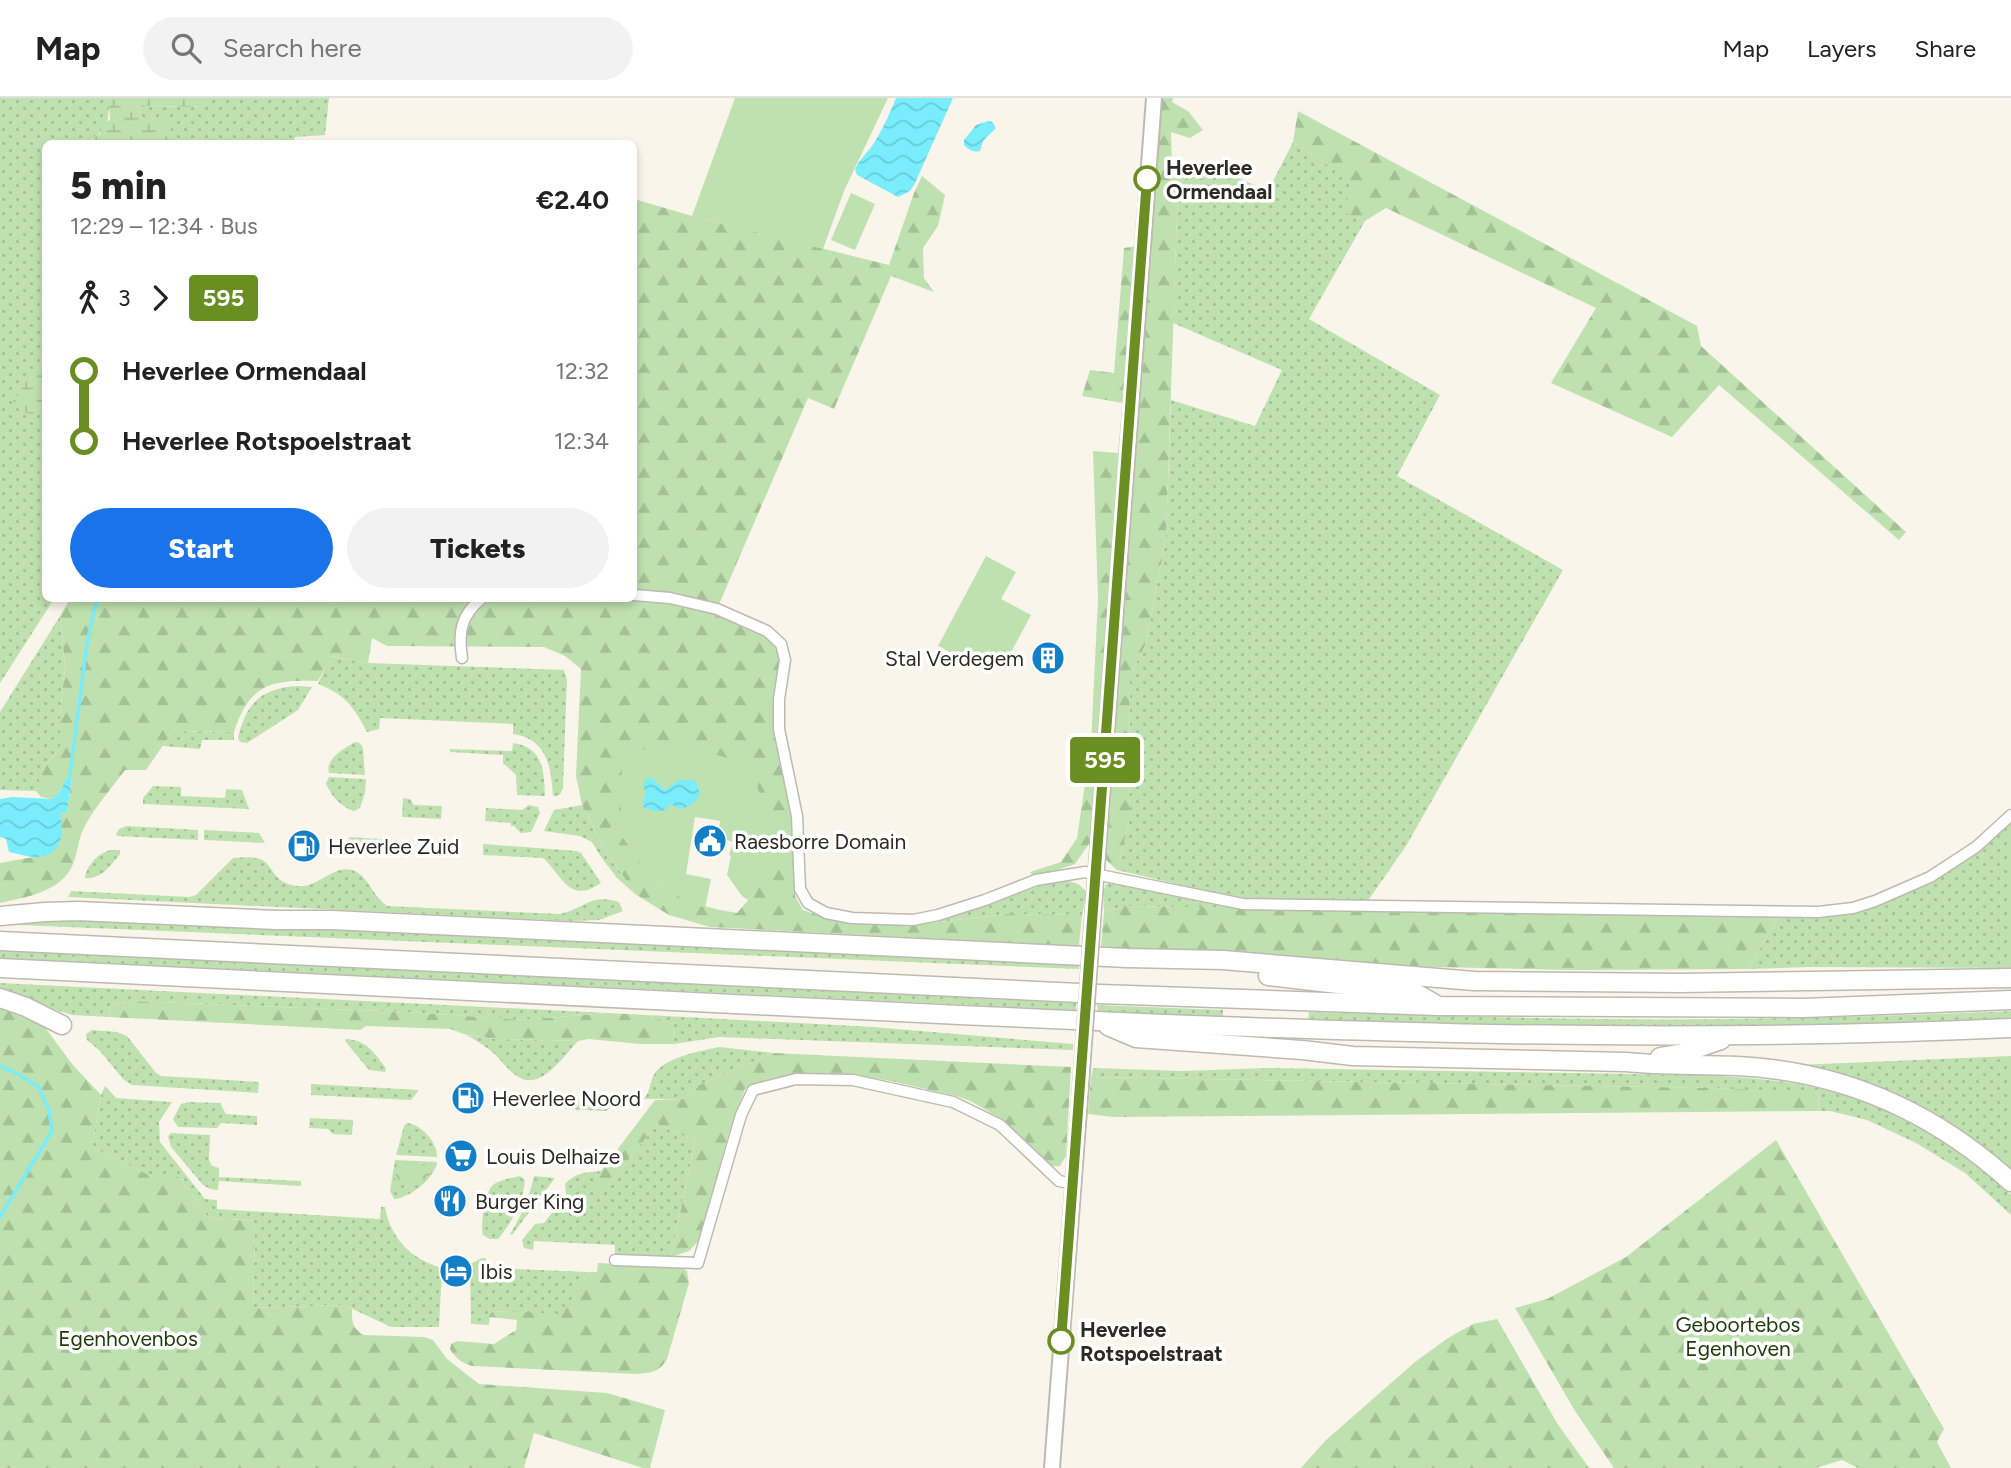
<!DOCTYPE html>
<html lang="en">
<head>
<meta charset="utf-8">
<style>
	body { margin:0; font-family:Figtree,sans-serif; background:#f2f2f2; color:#222; height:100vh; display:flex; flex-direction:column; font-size:26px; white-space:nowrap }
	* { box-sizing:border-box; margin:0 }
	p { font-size:23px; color:#767676 }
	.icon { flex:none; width:38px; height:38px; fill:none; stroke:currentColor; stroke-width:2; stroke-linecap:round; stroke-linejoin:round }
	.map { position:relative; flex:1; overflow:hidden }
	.sheet { position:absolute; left:42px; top:42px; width:595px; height:462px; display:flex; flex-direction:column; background:#fff; border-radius:10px; box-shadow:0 4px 10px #0003 }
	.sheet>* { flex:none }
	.badge { padding:0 14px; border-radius:5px; font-size:24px; line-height:46px }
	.map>.badge { position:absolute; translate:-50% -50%; box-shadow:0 0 0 4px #fff }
	.legs { display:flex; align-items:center; gap:10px; height:77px; padding:0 28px; font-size:23px }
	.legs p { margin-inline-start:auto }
	.overview { display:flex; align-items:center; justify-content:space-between; height:119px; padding:0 28px }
	h1 { font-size:38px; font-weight:800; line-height:52px }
	.action { display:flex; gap:14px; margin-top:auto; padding:14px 28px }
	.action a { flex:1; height:80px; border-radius:42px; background:#1a73e8; color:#fff; font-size:28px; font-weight:800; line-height:80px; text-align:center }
	.action a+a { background:#f2f2f2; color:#222 }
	ul { padding:0 28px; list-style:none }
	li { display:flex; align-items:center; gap:24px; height:70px; font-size:26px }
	li i { display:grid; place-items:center; width:10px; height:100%; margin:0 9px; background:currentColor }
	li i::after { content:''; width:18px; height:18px; margin:-9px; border:5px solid; border-radius:50%; background:#fff }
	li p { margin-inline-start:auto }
	li:first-child i { background:linear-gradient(#0000 50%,currentColor 0) }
	li:last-child i { background:linear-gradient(currentColor 50%,#0000 0) }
	header { display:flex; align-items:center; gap:42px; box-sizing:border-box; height:98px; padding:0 35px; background:#fff; border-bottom:2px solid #e0e0e0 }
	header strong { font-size:33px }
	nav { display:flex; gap:38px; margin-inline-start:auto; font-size:24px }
	.search { width:490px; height:63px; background:#f2f2f2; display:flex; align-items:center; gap:18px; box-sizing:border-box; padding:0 24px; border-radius:38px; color:#767676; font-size:26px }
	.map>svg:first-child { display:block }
	.grass { fill:url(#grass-dots) }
	.forest { fill:url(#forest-firs); fill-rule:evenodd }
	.wetland { fill:url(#wetland-marsh) }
	.park { fill:url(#park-crowns) }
	.garden { fill:#bfe1af }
	.water { fill:url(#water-waves) }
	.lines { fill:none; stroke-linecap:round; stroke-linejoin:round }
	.stream { stroke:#79edfc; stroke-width:3.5 }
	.minor-casing { stroke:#bebab1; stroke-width:13 }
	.secondary-casing { stroke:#bebab1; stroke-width:18 }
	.motorway-casing { stroke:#bebab1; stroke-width:21 }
	.minor { stroke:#fff; stroke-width:10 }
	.secondary { stroke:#fff; stroke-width:14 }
	.motorway { stroke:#fff; stroke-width:18 }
	.secondary-bridge-casing { stroke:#bebab1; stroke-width:18; stroke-linecap:butt }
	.secondary-bridge { stroke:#fff; stroke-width:14 }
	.line-1-casing { stroke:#fff; stroke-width:16 }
	.line-1 { stroke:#6b8e23; stroke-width:10 }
	.stop-1-dot { fill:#fff; stroke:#6b8e23; stroke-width:3.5 }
	.labels { text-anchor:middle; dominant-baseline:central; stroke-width:7; stroke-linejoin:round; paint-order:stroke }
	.stop-label { font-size:21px; font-weight:bold; fill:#2c2a26; stroke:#fff; text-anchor:start }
	.poi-label { font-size:21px; fill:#2c2a26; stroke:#fff; text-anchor:start }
	.park-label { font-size:21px; fill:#1d3a09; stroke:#fff }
</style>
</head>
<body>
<header>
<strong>Map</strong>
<div class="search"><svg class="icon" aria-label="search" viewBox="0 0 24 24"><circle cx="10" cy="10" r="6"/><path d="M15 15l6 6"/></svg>Search here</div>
<nav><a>Map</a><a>Layers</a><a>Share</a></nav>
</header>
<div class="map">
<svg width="2011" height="1370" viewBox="0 0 2011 1370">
	<defs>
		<pattern id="grass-dots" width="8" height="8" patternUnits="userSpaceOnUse" patternTransform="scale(1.75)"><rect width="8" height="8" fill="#bfe1af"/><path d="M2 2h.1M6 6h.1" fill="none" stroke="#a4c196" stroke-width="1.8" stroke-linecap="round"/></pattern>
		<pattern id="forest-firs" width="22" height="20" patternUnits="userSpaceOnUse" patternTransform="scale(1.75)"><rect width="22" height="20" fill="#bfe1af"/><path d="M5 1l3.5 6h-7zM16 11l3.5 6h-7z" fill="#a4c196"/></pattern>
		<pattern id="wetland-marsh" width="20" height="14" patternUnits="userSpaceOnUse" patternTransform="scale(1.75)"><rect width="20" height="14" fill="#bfe1af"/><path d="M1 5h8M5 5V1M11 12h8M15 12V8" fill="none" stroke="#a4c196"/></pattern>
		<pattern id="park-crowns" width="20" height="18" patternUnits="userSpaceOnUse" patternTransform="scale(1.75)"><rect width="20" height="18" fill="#bfe1af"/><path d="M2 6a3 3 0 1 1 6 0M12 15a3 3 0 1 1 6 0" fill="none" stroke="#a4c196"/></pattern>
		<pattern id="water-waves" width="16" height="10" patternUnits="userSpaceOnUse" patternTransform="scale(1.75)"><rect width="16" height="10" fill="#79edfc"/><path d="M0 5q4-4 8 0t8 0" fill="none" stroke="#69cbd8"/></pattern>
	</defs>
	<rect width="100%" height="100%" fill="#faf5eb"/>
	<g class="grass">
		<path d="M0 0H112C103 20 117 29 90 41L102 45 46 46 45 264 41 263 34 319 45 303 46 500 54 501 0 585Z"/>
		<path d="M206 0H329L325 37 295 39 293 45H169L170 43 143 23 137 10C160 5 184 12 207 7Z"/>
		<path d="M1293 44 1354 84 1344 114 1365 123 1309 221 1440 297 1397 378 1563 472 1406 748 1367 804 1232 799 1117 772 1129 724 1130 578 1146 545 1166 439 1171 302 1255 328 1282 272 1173 225 1177 118 1179 87 1188 78V64L1211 68 1268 93Z"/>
		<path d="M60 518 65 568 60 618V651L45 667 36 693 0 692V614Z"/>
		<path d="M330 558 368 565 564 572 567 581 563 689C561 696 560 698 553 698 551 668 547 641 513 636V626L380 620 379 631 367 634C353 608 346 597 318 586Z"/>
		<path d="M298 588 312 589 298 612 247 645 240 644 238 640C246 605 261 590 298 588Z"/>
		<path d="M173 633 234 634V642H202L200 651 163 648Z"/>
		<path d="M355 644 360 645 363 650 365 677 329 675C325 660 344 651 355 644Z"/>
		<path d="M513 645C543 649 544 672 545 698L517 697 516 677 503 665V657L450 654V651L512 653Z"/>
		<path d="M329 679 366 681 365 695 360 710 354 713C342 710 330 697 326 685Z"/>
		<path d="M153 688 181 689V698L225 700 226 691 242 692 249 711 143 706V700Z"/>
		<path d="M403 700 410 701 414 707 442 708 441 721 402 719Z"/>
		<path d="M529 707 538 709 540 715 531 734 521 735 514 728H511V725L485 723 486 710 522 712Z"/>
		<path d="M582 707 600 743 635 796 617 780 601 759 592 744 580 738 544 733 554 712Z"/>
		<path d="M2011 724V870L1811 869 1748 871 1780 817 1851 815 1982 750Z"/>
		<path d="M127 728 198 732V742L117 738 116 736 119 731Z"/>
		<path d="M204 732 259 735 265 745 204 742Z"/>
		<path d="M350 739 396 742V752L344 749Z"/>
		<path d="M483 746 577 753 581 755 601 785C569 807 563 778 543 760L483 757Z"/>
		<path d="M111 752H120V756C111 767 101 782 85 780 86 768 99 754 111 752Z"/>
		<path d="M233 760C241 760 252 758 260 761 273 765 272 786 298 788 319 791 337 761 358 775 369 782 375 800 387 808L559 816C586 811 589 795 619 804L623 813 599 822 572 823 68 799 71 793 189 799 196 797Z"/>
		<path d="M1066 782 1078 786 1087 794 1082 817 1008 816 914 827 966 813 1039 788Z"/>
		<path d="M1113 785 1242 810 1123 808 1104 814 1103 794 1106 786Z"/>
		<path d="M85 817 1079 864V871L19 827 49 820Z"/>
		<path d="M0 852 1076 905V912L0 860Z"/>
		<path d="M0 885 608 915 522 922 407 914 132 903 110 907 109 919 72 917 0 894Z"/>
		<path d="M1097 907 1223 912V918L1098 914Z"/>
		<path d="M2011 913V921C1777 930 1542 929 1308 922L1309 914C1451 918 1593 923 1734 921 1827 920 1919 917 2011 913Z"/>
		<path d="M647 917 873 929 1073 946V952L719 939 674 946 673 926Z"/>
		<path d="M92 932 117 934 127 938 156 975 161 978 259 984 258 995 132 987 123 981 100 953 87 942 86 936Z"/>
		<path d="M467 937 495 941 578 943C568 954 556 970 543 978 519 993 506 965 490 952 483 947 475 942 467 937Z"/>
		<path d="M346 941C367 942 374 955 386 970L385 974 369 972 345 943Z"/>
		<path d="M719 949 773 955 699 987 683 1001H644C651 992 650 982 655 975 666 959 701 953 719 949Z"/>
		<path d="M2011 958V1077L2003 1068 1797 967Z"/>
		<path d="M1093 970 1182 973 1268 970 1698 977C1739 979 1781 981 1821 991 1893 1008 1958 1044 2011 1097V1117L1965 1075 1916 1045 1867 1022 1830 1013H1818L1819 996 1710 990 1091 979Z"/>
		<path d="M311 986 419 992 411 1002 311 997Z"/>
		<path d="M105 988 116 1000 172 1004 159 1024 160 1044 205 1101 217 1102V1111L380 1121 381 1109H385C391 1141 411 1161 442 1170L439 1229H391L344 1207 253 1210 255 1133 253 1121 224 1122 208 1119 179 1079H153L92 1049 101 997Z"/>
		<path d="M565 1000 611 1002 614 1006 606 1013 565 1011Z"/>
		<path d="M188 1004 220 1005 226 1016 257 1018V1027L221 1025 217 1030 178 1029 173 1021 181 1006Z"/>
		<path d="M310 1020 353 1022 352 1037 333 1036 328 1031 309 1030Z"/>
		<path d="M407 1025C422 1027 437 1044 437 1059L396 1057 404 1028Z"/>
		<path d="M657 1026 695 1043 671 1159 615 1156V1147L534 1143 533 1152 524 1150 522 1142 535 1126 544 1125 566 1097 565 1086C575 1075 586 1074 601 1073L595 1081 606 1090Z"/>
		<path d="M171 1035 210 1037 209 1062 212 1068 219 1070V1079L301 1083V1088L219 1083 218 1092 210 1091 203 1087 171 1049 168 1038Z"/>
		<path d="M395 1062 437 1064C436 1079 409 1101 394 1101L390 1093Z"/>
		<path d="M520 1078 525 1082C523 1105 512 1124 498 1141H490L483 1137C480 1128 485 1093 493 1087 499 1082 512 1080 520 1078Z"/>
		<path d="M534 1078 555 1080 512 1137 510 1136C522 1117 529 1100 534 1078Z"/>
		<path d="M482 1160H486V1170L589 1174 562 1217 495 1213 490 1216 489 1227 471 1226 470 1166Z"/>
	</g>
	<g class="forest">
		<path d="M1154 0H1173L1172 4 1188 13 1203 32 1190 40 1171 34 1172 66 1188 64V78L1179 87 1177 118 1166 439 1146 545 1130 578 1129 724 1117 772 1089 746 1075 766 1034 780 1030 774 1061 764 1077 740 1091 645 1098 501 1093 353 1118 355 1123 305 1082 298 1090 272 1114 275 1124 150 1142 147Z"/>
		<path d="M1298 13 1697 228 1701 248 1906 434 1899 442 1719 287 1672 339 1551 285 1596 210 1386 110 1365 123 1343 114 1353 84 1293 44Z"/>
		<path d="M922 78 945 97 938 128 923 150 924 180 934 194 891 178 834 311 808 300 717 511 713 515 771 541 776 546 779 563 773 601V632L793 725 795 798 803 812 831 822 914 827 1008 816 1082 817 1079 848 710 829 669 817 635 796 600 743 582 707 576 678 581 571 565 558 544 549 387 548 372 540 368 565 331 558 318 583C272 582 250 585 234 634L173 633 146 672H125C112 690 93 711 84 730 78 741 78 754 73 766 62 794 26 799 0 805V765L50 756 60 716 67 714 72 681 70 676C61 686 65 691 52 701L41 699 36 693 45 667 60 651V618L65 568 60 518 70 501 634 500V101L692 118 889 167 914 95ZM689 650 757 792 737 815C700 809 682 802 651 781Z"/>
		<path d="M1123 808 1780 817 1748 871 1573 872 1393 868 1101 849 1104 814Z"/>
		<path d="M132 903 407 914 522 922 608 915 647 917 673 926 674 946H640L589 941 578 943 495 941 467 937 450 931 366 928 360 932 109 919 110 907Z"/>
		<path d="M0 910 44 928 72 966 101 997 92 1049 153 1079H179L208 1119 224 1122 253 1121 255 1133 253 1210 344 1207 352 1211C352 1224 352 1230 364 1237L424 1239 433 1242 447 1261 479 1286 607 1295 665 1312 650 1370H643L534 1335 524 1370H0Z"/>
		<path d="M773 955 1071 969 1066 1058 1060 1068C1040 1072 1025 1042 1011 1030 1001 1021 988 1013 976 1006 962 998 945 996 930 992 875 978 797 963 745 991L729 1034 700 1141 689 1153 671 1159 695 1043 657 1026 606 1090 600 1091 595 1088V1081L655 1002 683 1001 699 987Z"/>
		<path d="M1091 979 1710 990 1819 995 1818 1013 1113 1019 1088 1016Z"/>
		<path d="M1776 1042 1944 1331 1937 1344 1951 1370H1858L1842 1362 1816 1370H1614L1575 1313 1515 1210 1547 1201 1626 1159Z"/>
		<path d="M598 1165 682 1170 687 1173 689 1185 667 1261C660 1274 650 1275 636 1276L472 1268C462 1265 455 1260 450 1251L451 1246 457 1243 494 1246 516 1232 517 1222 489 1219 490 1216 494 1213 562 1216 589 1174H597Z"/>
		<path d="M1497 1221 1557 1325 1589 1370H1301L1325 1343 1415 1264 1448 1240 1473 1226Z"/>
	</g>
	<g class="wetland">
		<path d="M112 0H206L208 7C184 12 161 4 137 10L143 23H172L169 45H102L88 40 101 36V28L110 22 109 7Z"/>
		<path d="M41 262 45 264V303L34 319 11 306Z"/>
	</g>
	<path class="park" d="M397 1065 433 1068 431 1076 422 1085 395 1083Z"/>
	<g class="garden">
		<path d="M735 0H888L844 93 823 151 692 118Z"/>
		<path d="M851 95 875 106 855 152 831 142Z"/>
		<path d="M986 458 1016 474 1001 501 1031 517 1002 571 977 558 972 566 938 548Z"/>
		<path d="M690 650 750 666 776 747 757 792 748 802 742 798 727 777 731 758 729 757 733 744 718 739 720 723 695 719 686 776 711 781 705 810 675 797 651 781 621 737 622 652Z"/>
	</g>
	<g class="water">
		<path d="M896 0H953L915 85 910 93 898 99 857 77 855 72C858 63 866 56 872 48 882 33 889 17 896 0Z"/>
		<path d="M989 23 992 24 996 30 983 43 980 53C974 55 968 51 964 47V42L976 27Z"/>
		<path d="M70 676 72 680 67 714 60 716C64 732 63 754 43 758 32 761 20 756 9 754L6 741 0 739V701L12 699 52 701C65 691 61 686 70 676Z"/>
		<path d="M647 680H652L665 692 679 682H693L697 686 700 696C696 705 689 709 680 711L671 706C662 717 654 714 643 709L642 706 646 696 643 687Z"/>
	</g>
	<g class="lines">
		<g class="stream">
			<path d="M70 677 87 545 94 512 99 500"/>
			<path d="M0 968 14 974 38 988 49 1012 52 1033 0 1119"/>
		</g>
		<defs>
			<g id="minor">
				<path d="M634 497 670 500 717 511 767 533 781 546 785 562 779 601V631L797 718 800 791 808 805 826 815 852 820 913 822 938 817 985 802 1036 782 1085 774 1243 806 1818 814 1853 810 1875 803 1930 779 1976 749 2011 717"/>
				<path d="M462 560C458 534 461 517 482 500"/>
				<path d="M615 1162 698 1165 741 1017 753 992 796 981 853 982 953 1004 1000 1027 1059 1083 1064 1084"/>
			</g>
			<g id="secondary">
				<path d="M1093 817 1154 0"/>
				<path d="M1052 1370 1080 999"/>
			</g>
			<g id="motorway">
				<path d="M0 818 45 814 78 813 276 822H332L1127 860 1223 862 1474 883 1680 885 2011 880"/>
				<path d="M0 843 1100 896 1438 908 1804 910 2011 902"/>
				<path d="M0 870C300 885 599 899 899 914 1269 932 1640 947 2011 930"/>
				<path d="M1268 878 1416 895 1435 906"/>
				<path d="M0 900 26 909 62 927"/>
				<path d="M1108 928 1136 940 1302 952 1353 958 1626 964C1663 968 1700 966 1737 968 1843 973 1934 1014 2011 1084"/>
				<path d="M1660 959 1683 955 1721 942"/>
			</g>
		</defs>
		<use href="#minor" class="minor-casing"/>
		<use href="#secondary" class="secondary-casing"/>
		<use href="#motorway" class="motorway-casing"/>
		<use href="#minor" class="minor"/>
		<use href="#secondary" class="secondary"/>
		<use href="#motorway" class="motorway"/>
		<defs>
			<path id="secondary-bridge" d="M1080 999 1093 817"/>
		</defs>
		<use href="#secondary-bridge" class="secondary-bridge-casing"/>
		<use href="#secondary-bridge" class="secondary-bridge"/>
	</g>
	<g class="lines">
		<defs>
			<path id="line-1" d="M1061 1243 1147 81"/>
		</defs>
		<use href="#line-1" class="line-1-casing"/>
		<use href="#line-1" class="line-1"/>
	</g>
	<defs>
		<symbol id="building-disc" viewBox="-11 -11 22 22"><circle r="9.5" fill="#147fc9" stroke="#fff"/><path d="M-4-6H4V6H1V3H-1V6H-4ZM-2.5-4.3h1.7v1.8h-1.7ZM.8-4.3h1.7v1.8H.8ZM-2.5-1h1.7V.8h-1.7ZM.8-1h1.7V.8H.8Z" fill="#fff"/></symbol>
		<symbol id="civic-disc" viewBox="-11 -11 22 22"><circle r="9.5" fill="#147fc9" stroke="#fff"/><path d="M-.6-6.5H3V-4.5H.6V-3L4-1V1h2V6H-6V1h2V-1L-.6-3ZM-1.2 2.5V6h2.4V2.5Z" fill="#fff"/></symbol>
		<symbol id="fuel-disc" viewBox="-11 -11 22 22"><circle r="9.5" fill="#147fc9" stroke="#fff"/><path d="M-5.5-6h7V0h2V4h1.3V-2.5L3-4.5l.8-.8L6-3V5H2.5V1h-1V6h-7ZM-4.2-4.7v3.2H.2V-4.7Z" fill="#fff"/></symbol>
		<symbol id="supermarket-disc" viewBox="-11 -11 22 22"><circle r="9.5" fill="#147fc9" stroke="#fff"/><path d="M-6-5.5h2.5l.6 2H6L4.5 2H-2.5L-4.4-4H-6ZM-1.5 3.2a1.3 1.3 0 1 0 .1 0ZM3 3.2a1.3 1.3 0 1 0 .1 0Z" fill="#fff"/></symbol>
		<symbol id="restaurant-disc" viewBox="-11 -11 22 22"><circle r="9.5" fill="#147fc9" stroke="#fff"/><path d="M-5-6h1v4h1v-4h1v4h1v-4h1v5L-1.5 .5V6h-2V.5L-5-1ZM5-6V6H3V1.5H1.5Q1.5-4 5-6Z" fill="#fff"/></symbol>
		<symbol id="hotel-disc" viewBox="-11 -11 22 22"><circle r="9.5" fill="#147fc9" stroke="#fff"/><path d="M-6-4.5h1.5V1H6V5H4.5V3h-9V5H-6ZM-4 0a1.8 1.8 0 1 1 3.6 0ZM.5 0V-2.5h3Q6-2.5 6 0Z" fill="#fff"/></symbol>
	</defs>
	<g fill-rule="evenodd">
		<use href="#building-disc" x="1029" y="541" width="38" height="38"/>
		<use href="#civic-disc" x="691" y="724" width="38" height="38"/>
		<use href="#fuel-disc" x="285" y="729" width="38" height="38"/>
		<use href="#fuel-disc" x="449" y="981" width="38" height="38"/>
		<use href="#supermarket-disc" x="442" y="1039" width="38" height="38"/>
		<use href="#restaurant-disc" x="431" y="1084" width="38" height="38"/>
		<use href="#hotel-disc" x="437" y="1154" width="38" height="38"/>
	</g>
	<g class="stop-1-dot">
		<circle cx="1147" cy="81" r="12"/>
		<circle cx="1061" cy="1243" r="12"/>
	</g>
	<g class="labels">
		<g class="stop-label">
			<text x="1166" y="69">Heverlee<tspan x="1166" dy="24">Ormendaal</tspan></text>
			<text x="1080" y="1231">Heverlee<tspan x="1080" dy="24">Rotspoelstraat</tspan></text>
		</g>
		<g class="poi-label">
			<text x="1024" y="560" text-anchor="end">Stal Verdegem</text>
			<text x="734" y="743">Raesborre Domain</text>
			<text x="328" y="748">Heverlee Zuid</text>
			<text x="492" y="1000">Heverlee Noord</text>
			<text x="486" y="1058">Louis Delhaize</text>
			<text x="475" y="1103">Burger King</text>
			<text x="480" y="1173">Ibis</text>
		</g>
		<g class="park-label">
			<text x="1738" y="1226">Geboortebos<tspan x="1738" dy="24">Egenhoven</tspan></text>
			<text x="128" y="1240">Egenhovenbos</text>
		</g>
	</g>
</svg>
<b class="badge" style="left:1105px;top:662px;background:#6b8e23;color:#fff">595</b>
<section class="sheet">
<div class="overview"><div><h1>5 min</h1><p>12:29 – 12:34 · Bus</p></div><b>€2.40</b></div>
<div class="legs"><svg class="icon" aria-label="walk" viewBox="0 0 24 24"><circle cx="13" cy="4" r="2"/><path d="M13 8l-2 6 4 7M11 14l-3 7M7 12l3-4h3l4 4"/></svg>3<svg class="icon" aria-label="forward" viewBox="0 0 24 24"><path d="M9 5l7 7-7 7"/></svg><b class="badge" style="background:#6b8e23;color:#fff">595</b></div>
<ul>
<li><i style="color:#6b8e23"></i><b>Heverlee Ormendaal</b><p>12:32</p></li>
<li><i style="color:#6b8e23"></i><b>Heverlee Rotspoelstraat</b><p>12:34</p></li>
</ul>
<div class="action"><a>Start</a><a>Tickets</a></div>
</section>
</div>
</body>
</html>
